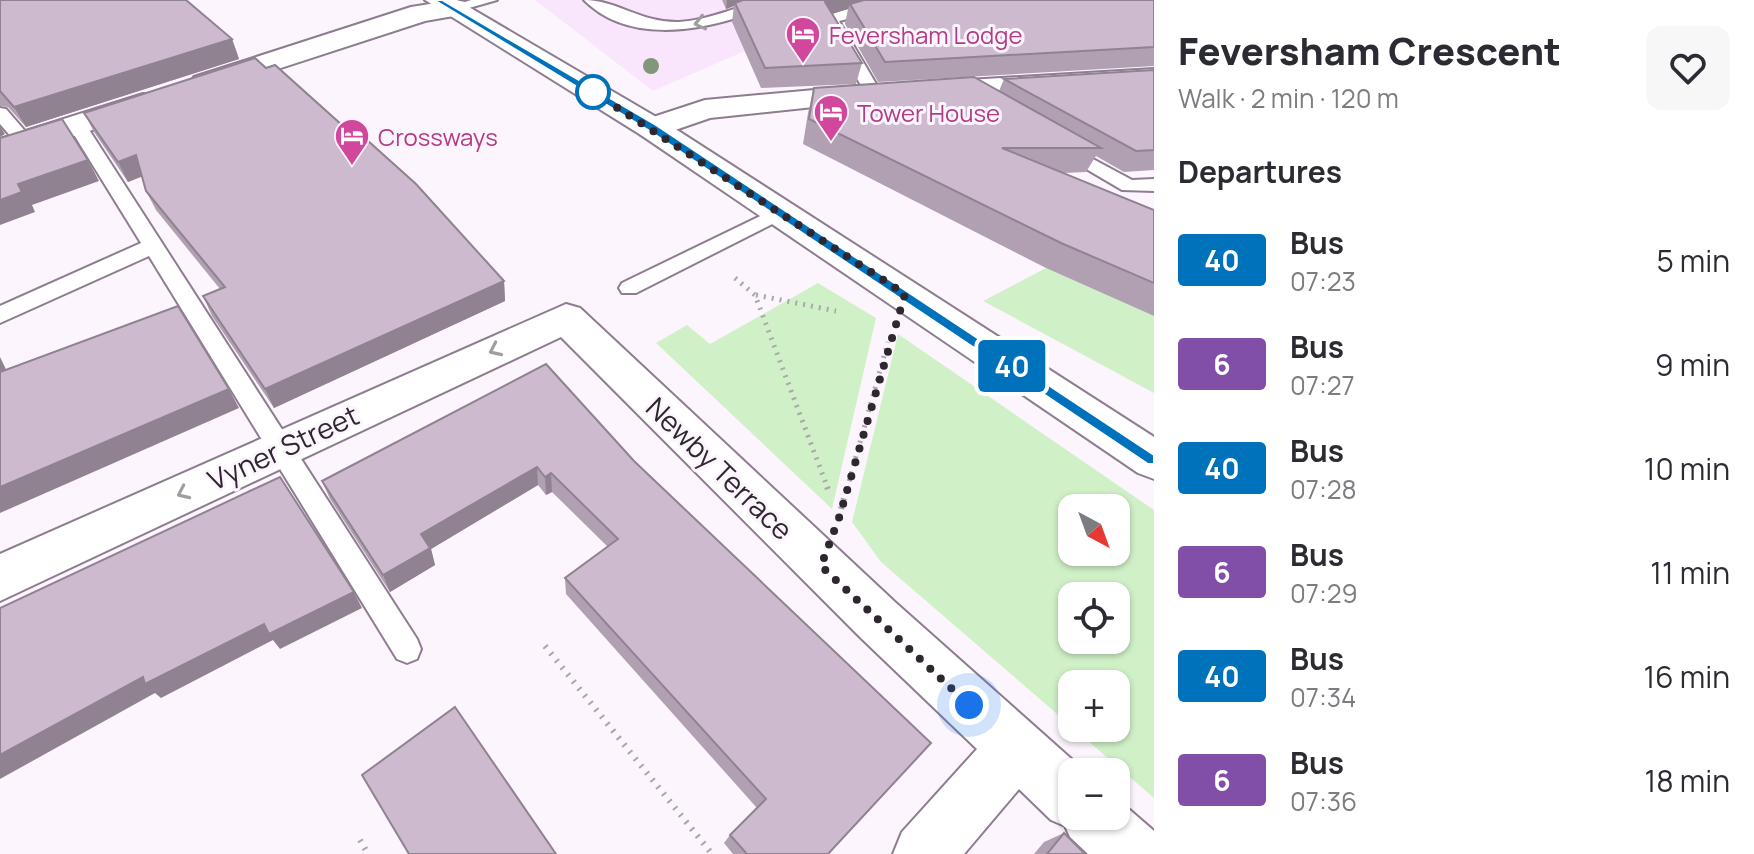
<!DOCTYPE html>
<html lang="en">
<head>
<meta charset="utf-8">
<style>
	body { margin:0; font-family:Manrope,sans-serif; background:#f7f7f7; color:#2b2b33; height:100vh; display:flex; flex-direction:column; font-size:30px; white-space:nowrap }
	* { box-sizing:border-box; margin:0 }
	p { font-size:26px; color:#7c7c81 }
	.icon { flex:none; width:44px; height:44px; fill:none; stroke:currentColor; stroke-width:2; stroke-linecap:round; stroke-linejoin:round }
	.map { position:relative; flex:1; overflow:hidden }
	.drawer { display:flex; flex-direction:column; background:#fff; width:600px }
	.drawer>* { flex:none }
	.badge { padding:0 16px; border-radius:6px; font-size:28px; line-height:52px }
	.needle { width:52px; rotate:139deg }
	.controls { position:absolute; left:1058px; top:494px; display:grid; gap:16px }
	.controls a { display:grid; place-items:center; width:72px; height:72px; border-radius:16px; background:#fff; box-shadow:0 2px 6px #0004; font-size:40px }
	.you { position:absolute; width:40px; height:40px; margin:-20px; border:6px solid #fff; border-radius:50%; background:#1a73e8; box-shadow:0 0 0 12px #1a73e833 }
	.map>.badge { position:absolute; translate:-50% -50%; box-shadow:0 0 0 4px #fff }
	h2 { padding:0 24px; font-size:30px; line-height:72px }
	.round { display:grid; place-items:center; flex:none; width:84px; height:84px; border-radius:16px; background:#f7f7f7 }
	.overview { display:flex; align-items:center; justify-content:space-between; height:136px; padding:0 24px }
	h1 { font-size:38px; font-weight:800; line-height:60px }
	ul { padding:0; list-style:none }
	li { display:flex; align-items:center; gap:24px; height:104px; padding:0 24px }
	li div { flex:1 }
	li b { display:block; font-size:30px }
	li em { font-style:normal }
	li .badge { min-width:88px; font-weight:700; text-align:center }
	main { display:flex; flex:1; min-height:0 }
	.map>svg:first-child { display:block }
	.built { fill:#fae6fc }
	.green { fill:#d0f1c7; fill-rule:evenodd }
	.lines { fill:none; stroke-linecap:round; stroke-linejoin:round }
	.service-casing { stroke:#8e7c90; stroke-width:4 }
	.minor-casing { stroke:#8e7c90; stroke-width:4 }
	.secondary-casing { stroke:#8e7c90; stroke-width:4 }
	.path-far1 { stroke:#ada5ad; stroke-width:5; stroke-dasharray:2 6; stroke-linecap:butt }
	.path { stroke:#ada5ad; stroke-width:6; stroke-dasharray:2 7; stroke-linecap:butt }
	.service { fill:#fff; fill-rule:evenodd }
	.minor { fill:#fff; fill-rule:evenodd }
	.secondary { fill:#fff; fill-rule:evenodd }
	.tree { fill:#82967a }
	.wall { fill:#b0a0b2 }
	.shaded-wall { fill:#908291 }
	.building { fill:#cdbacf; stroke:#908291; stroke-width:2 }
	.oneway { stroke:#a19ea1 }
	.line { fill:#0072bc; stroke:#fff; stroke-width:2 }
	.walk { stroke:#2f272f; stroke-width:8; stroke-dasharray:0 14.4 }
	.stop-dot { fill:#fff; stroke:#0072bc; stroke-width:4 }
	.labels { text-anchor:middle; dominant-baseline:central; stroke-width:6; stroke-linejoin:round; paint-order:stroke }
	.far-hotel-label { font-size:24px; fill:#b23c85; stroke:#fdf5fd; text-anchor:start }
	.street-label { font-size:28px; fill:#2f272f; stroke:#fdf5fd }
</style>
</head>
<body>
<main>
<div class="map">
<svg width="1154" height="854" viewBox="0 0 1154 854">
	<rect width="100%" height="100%" fill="#fdf5fd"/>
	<path class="built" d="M535 0H944L839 10 653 91Z"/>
	<g class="green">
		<path d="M1046 268 1154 316V393L983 301Z"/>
		<path d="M818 283 876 318 832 509 656 343 687 325 710 344Z"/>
		<path d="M898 334 1154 510V798L1073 728H1116V684H1072V727L881 562 852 522ZM1116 508V552H1072V508ZM1116 596V640H1072V596Z"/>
	</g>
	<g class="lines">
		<defs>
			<g id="service">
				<path d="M471 0H497L455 12 448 8Z"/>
				<path d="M584 0C617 0 641 23 679 22 715 20 746 0 781 0 773 8 759 11 748 14 696 32 627 43 584 0Z"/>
				<path d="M877 4 882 5V11L839 21 882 94 874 99 866 94 823 20 836 11Z"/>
				<path d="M0 108 6 109 31 138V146H19L0 124Z"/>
				<path d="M77 120 86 125 417 639 421 649 417 659 407 663 397 659 149 256 0 323V306L141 243 68 125Z"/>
				<path d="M1065 144 1132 180 1154 179V191L1122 190 1059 153 1056 149Z"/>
				<path d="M781 206 791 212 788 216 636 293H622L619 288 622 283Z"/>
			</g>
			<g id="minor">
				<path d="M455 0 465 2 469 8 465 14 425 21 216 89H194L190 83 194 77 411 7Z"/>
				<path d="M1154 69V87L934 100 923 97 919 91 923 85 934 82Z"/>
				<path d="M869 85 880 88 884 94 880 100 710 118 652 138 641 135 636 128 641 121 705 100Z"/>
				<path d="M143 94 154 96 158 103 154 110 0 160V139Z"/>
				<path d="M566 304 580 308 896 603 1086 772H1072V816H1116V798L1154 831V854H1088L1070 837 1065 826 1051 820 1019 789 964 854H893L902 832 977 749 860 637 561 337 0 601V554Z"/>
			</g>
			<path id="secondary" d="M425 0H457L663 121 1154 437V479L1138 473 641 135Z"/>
		</defs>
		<use href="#service" class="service-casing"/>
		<use href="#minor" class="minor-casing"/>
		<use href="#secondary" class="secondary-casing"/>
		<g class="path-far1">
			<path d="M735 278 755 295 828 489"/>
			<path d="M756 295 836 311"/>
			<path d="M847 489 888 342"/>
		</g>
		<g class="path">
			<path d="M827 487 830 494"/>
			<path d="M841 509 847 487"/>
			<path d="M545 646 712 854"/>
			<path d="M360 840 368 854"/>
		</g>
		<use href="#service" class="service"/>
		<use href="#minor" class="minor"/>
		<use href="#secondary" class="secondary"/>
	</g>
	<circle class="tree" cx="651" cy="66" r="8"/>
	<g class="wall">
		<path d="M0 0 232 39 239 59 26 127 8 107 0 106Z"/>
		<path d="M722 0H1154V66L878 82 845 24 848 9 832 14 862 63 856 84 761 88 732 22 734 6 726 9Z"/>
		<path d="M1154 70V170L1124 172 1096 156 1086 172 1063 173 1154 210V316L1046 268 803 144 808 113 814 88 999 91 1004 79Z"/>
		<path d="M84 113 504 281 505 301 274 408 212 316 203 296 220 289 156 210 146 191 142 176 128 182 94 132Z"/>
		<path d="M546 364 828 854H733L724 843 730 835 757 808 566 594 565 578 608 547 552 492 546 495 538 485 431 549 435 565 390 592 330 499 322 481Z"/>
		<path d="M1064 833 1085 854H1034L1044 842Z"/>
	</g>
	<g class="shaded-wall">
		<path d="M727 0H755L735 3 734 6 726 9Z"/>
		<path d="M826 0H870L850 4 848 9 822 17Z"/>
		<path d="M232 39 239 59 26 127 14 107Z"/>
		<path d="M0 126 5 134 0 137Z"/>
		<path d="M136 155 146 175 128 182 118 162Z"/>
		<path d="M88 160 99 181 32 205 35 212 0 225V200L18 184Z"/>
		<path d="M504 281 505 301 274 408 265 389Z"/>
		<path d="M0 357 17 392 0 373Z"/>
		<path d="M229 389 239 408 0 513V487Z"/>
		<path d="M537 467 538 485 431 549 435 565 390 592 383 575 421 534Z"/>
		<path d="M551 473 552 492 546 495 545 477Z"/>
		<path d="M354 592 362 608 280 649 273 640 161 698 155 693 0 779V755L143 677 264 624Z"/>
	</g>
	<g class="building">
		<path d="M0 0H186L232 39 14 107 0 91Z"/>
		<path d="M743 0H826L825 2 862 63 765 68 735 3Z"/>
		<path d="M864 0H1154V47L885 62 850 4Z"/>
		<path d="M255 58 266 68 275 65 342 125 348 123 416 184 504 281 265 389 203 296 225 287 146 191 136 155 118 162 84 113Z"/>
		<path d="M1154 70V150L1136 151 1004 79Z"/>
		<path d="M974 77 1101 148H1002L1154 210V283L1061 243 809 119 814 88Z"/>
		<path d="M62 119 88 160 18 184 22 192 0 200V138Z"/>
		<path d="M178 306 229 389 0 487V372Z"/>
		<path d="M546 364 634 461 931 743 828 854H747L730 835 766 799 565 578 618 539 551 473 545 477 537 467 421 534 430 548 383 575 322 481Z"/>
		<path d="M280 477 354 592 269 634 264 624 145 684 143 677 0 755V608Z"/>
		<path d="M455 707 556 854H409L362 775Z"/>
		<path d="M1064 833 1085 854H1047Z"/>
	</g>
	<defs><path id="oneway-chevron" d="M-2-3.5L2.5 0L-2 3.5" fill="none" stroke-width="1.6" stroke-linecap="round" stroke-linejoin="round" transform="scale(2)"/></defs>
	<g class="oneway">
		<use href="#oneway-chevron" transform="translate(700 23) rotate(167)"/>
		<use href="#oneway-chevron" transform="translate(495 350) rotate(155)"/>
		<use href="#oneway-chevron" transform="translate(183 493) rotate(155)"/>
	</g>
	<path class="line" d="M434 0H442L656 125 1154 455V464H1148L648 130Z"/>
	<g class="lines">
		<path class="walk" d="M593 92 905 294 839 518 821 566 969 705"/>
	</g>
	<defs>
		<symbol id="hotel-pin" viewBox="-11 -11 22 30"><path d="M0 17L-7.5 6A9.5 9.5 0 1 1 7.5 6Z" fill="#d1479c" stroke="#fdf5fd"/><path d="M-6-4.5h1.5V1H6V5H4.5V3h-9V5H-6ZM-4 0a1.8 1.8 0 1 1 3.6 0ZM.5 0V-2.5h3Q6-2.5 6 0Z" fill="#fff"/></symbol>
	</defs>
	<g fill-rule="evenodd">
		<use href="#hotel-pin" x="783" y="14" width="40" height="54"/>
		<use href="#hotel-pin" x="811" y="92" width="40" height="54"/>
		<use href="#hotel-pin" x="332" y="116" width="40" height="54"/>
	</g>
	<circle class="stop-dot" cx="593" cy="92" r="16"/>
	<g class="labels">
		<g class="far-hotel-label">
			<text x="829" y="34">Feversham Lodge</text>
			<text x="857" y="112">Tower House</text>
			<text x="378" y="136">Crossways</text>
		</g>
		<g class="street-label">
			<text transform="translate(283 447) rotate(-25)">Vyner Street</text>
			<text transform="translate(720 468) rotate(44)">Newby Terrace</text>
		</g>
	</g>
</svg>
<div class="controls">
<a><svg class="needle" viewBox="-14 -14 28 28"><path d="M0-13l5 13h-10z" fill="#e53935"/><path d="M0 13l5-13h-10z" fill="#7c7c81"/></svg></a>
<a><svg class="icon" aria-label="locate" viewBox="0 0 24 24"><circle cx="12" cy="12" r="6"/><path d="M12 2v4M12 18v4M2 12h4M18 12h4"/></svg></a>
<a>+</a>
<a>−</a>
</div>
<div class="you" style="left:969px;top:705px"></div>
<b class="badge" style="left:1012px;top:366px;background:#0072bc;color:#fff">40</b>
</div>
<section class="drawer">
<div class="overview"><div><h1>Feversham Crescent</h1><p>Walk · 2 min · 120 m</p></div><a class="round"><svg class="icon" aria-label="heart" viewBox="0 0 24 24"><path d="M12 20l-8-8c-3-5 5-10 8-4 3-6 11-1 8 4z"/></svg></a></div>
<h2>Departures</h2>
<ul>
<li><span class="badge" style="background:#0072bc;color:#fff">40</span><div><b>Bus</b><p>07:23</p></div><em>5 min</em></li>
<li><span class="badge" style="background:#824fa8;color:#fff">6</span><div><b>Bus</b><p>07:27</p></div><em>9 min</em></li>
<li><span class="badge" style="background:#0072bc;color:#fff">40</span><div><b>Bus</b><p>07:28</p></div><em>10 min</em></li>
<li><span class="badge" style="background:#824fa8;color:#fff">6</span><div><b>Bus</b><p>07:29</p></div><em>11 min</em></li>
<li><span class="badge" style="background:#0072bc;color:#fff">40</span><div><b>Bus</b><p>07:34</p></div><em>16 min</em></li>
<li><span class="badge" style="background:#824fa8;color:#fff">6</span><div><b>Bus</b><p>07:36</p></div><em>18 min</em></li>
</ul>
</section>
</main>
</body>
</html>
